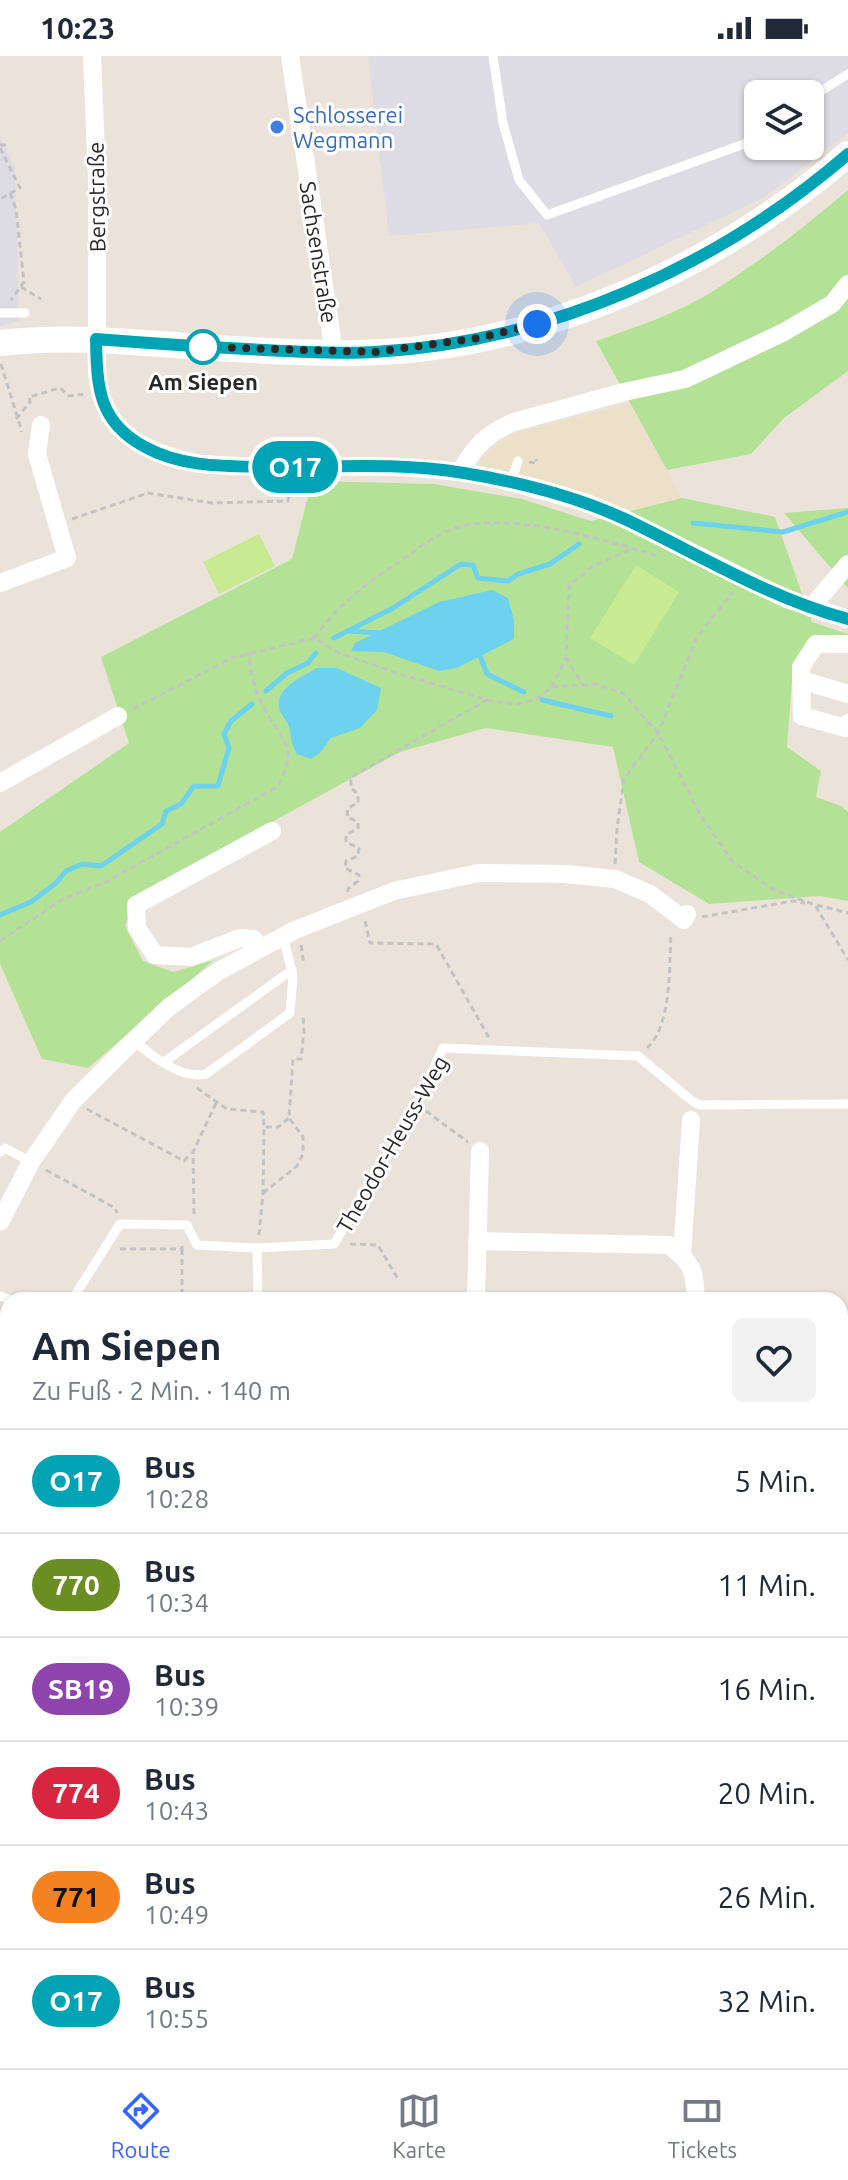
<!DOCTYPE html>
<html lang="de">
<head>
<meta charset="utf-8">
<style>
	body { margin:0; font-family:Ubuntu,sans-serif; background:#f2f2f3; color:#1f2937; height:100vh; display:flex; flex-direction:column; font-size:30px; white-space:nowrap }
	* { box-sizing:border-box; margin:0 }
	p { font-size:26px; color:#747a83 }
	.icon { flex:none; width:44px; height:44px; fill:none; stroke:currentColor; stroke-width:2; stroke-linecap:round; stroke-linejoin:round }
	.map { position:relative; flex:1; overflow:hidden }
	.side { position:absolute; left:0px; top:1236px; width:848px; height:776px; display:flex; flex-direction:column; background:#fff; border-radius:24px 24px 0 0; box-shadow:0 2px 6px #0004 }
	.side>* { flex:none }
	.badge { padding:0 16px; border-radius:26px; font-size:28px; line-height:52px }
	.tools { position:absolute; left:744px; top:24px; display:grid; gap:16px }
	.tools a { display:grid; place-items:center; width:80px; height:80px; border-radius:12px; background:#fff; box-shadow:0 2px 6px #0004; font-size:40px }
	.you { position:absolute; width:40px; height:40px; margin:-20px; border:6px solid #fff; border-radius:50%; background:#1a73e8; box-shadow:0 0 0 12px #1a73e833 }
	.map>.badge { position:absolute; translate:-50% -50%; box-shadow:0 0 0 4px #fff }
	.round { display:grid; place-items:center; flex:none; width:84px; height:84px; border-radius:12px; background:#f2f2f3 }
	.head { display:flex; align-items:center; justify-content:space-between; height:136px; padding:0 32px }
	h1 { font-size:38px; font-weight:700; line-height:60px }
	ul { padding:0; list-style:none }
	li { display:flex; align-items:center; gap:24px; height:104px; padding:0 32px; border-top:2px solid #e0e1e3 }
	li div { flex:1 }
	li b { display:block; font-size:30px }
	li em { font-style:normal }
	li .badge { min-width:88px; font-weight:700; text-align:center }
	.status { display:flex; justify-content:space-between; align-items:center; height:56px; padding:0 40px; background:#fff; direction:ltr }
	.status svg { height:22px; fill:currentColor }
	.menu { display:flex; justify-content:space-around; align-items:center; height:112px; border-top:2px solid #e0e1e3; background:#fff; font-size:22px; color:#747a83 }
	.menu a { display:grid; justify-items:center; gap:4px }
	.menu .on { color:#3865f9 }
	.map>svg:first-child { display:block }
	.industrial { fill:#dddbe3; fill-rule:evenodd }
	.education { fill:#ede0c9 }
	.green { fill:#b3e296 }
	.pitch { fill:#c8ea91 }
	.water { fill:#6cd2ee }
	.lines { fill:none; stroke-linecap:round; stroke-linejoin:round }
	.stream { stroke:#6cd2ee; stroke-width:5 }
	.path { stroke:#c3c3c3; stroke-width:3; stroke-dasharray:6 4; stroke-linecap:butt }
	.lane { stroke:#fff; stroke-width:9 }
	.street { stroke:#fff; stroke-width:18 }
	.secondary { stroke:#fff; stroke-width:26 }
	.line-casing { stroke:#fff; stroke-width:18 }
	.line { stroke:#00a3b4; stroke-width:12 }
	.walk { stroke:#282828; stroke-width:8; stroke-dasharray:0 14.4 }
	.shop-dot { fill:#3f7fe0; stroke:#fff; stroke-width:3 }
	.stop-dot { fill:#fff; stroke:#00a3b4; stroke-width:4 }
	.labels { text-anchor:middle; dominant-baseline:central; stroke-width:6; stroke-linejoin:round; paint-order:stroke }
	.shop-label { font-size:22px; fill:#366cbe; stroke:#fff; text-anchor:start }
	.street-label { font-size:22px; fill:#282828; stroke:#fff }
	.stop-label { font-size:22px; font-weight:bold; fill:#282828; stroke:#fff }
</style>
</head>
<body>
<div class="status"><b>10:23</b><svg viewBox="0 0 49 12"><path d="M0 12V9h3v3zM5 12V6h3v6zM10 12V3h3v9zM15 12V0h3v12zM26 1h20v11H26zM47 4h2v5h-2z"/></svg></div>
<div class="map">
<svg width="848" height="2012" viewBox="0 0 848 2012">
	<rect width="100%" height="100%" fill="#ebe3da"/>
	<g class="industrial">
		<path d="M368 0H848V77L763 142 576 231 539 167 389 180ZM758 38H810V90H758Z"/>
		<path d="M0 81 15 111 19 265 0 270Z"/>
	</g>
	<path class="education" d="M630 348 682 442 630 454 574 434 480 410 479 405 500 385 516 377Z"/>
	<g class="green">
		<path d="M848 134V315L784 362 751 398 667 414 596 285C637 271 678 257 715 234 762 204 806 170 848 134Z"/>
		<path d="M312 425 434 428 522 443 591 465 682 442 775 461 812 566 848 578V586L815 583 793 610 787 691 821 715 816 741 841 750 848 756V845L820 840 709 848 639 806 613 691 486 672 400 696 138 839 125 870 143 905 173 916 214 904 88 1012 42 1003 0 908V776L129 687 101 601 292 503Z"/>
		<path d="M848 452V532L784 457Z"/>
		<path d="M0 1302 8 1307V1539L0 1529Z"/>
		<path d="M848 1765V1804L840 1809V1769Z"/>
	</g>
	<g class="pitch">
		<path d="M259 478 275 510 219 538 203 506Z"/>
		<path d="M636 509 679 536 634 609 590 582Z"/>
	</g>
	<g class="water">
		<path d="M492 534 508 542 514 564V583L457 612 439 615 384 596 351 595 355 587 439 546Z"/>
		<path d="M317 612H337L381 632 377 654 360 672 331 682 320 697 311 703 297 698C290 687 292 679 288 668 285 662 280 658 279 651 276 631 302 621 317 612Z"/>
	</g>
	<g class="lines">
		<g class="stream">
			<path d="M693 467 783 476 848 456"/>
			<path d="M347 575 381 577"/>
			<path d="M334 582 393 552 461 508 473 509 478 522 508 525 518 518 550 508 579 488"/>
			<path d="M478 594 487 618 524 636"/>
			<path d="M266 635 287 617 308 607 316 597"/>
			<path d="M542 644 611 660"/>
			<path d="M0 859 31 846 56 827 66 815 82 808 101 810 162 768 166 755 181 748 194 730H218L229 692 224 678 231 665 252 648"/>
		</g>
		<g class="path">
			<path d="M0 89H10"/>
			<path d="M0 92 20 132 0 143"/>
			<path d="M10 137 16 153 24 226 11 244"/>
			<path d="M21 231 41 243"/>
			<path d="M1 308 22 376"/>
			<path d="M16 363 30 346 29 341 60 332 69 340 86 338"/>
			<path d="M529 406 537 407 536 403"/>
			<path d="M72 463 148 437 212 447 288 445 292 426"/>
			<path d="M314 582C336 552 364 528 396 508 415 495 436 477 459 471 515 456 604 484 658 500"/>
			<path d="M566 601 582 628"/>
			<path d="M552 631 596 628 623 637 658 677 700 758 732 805 772 833 815 849 848 904"/>
			<path d="M133 653 232 602 314 582 339 597 397 617 487 644 515 648 528 646 541 640 552 631 566 601 569 529 595 509 634 492"/>
			<path d="M615 808 617 773 624 723 658 677 697 581 733 536"/>
			<path d="M348 836V833L358 825 359 819 345 812 346 805 358 800 359 792 346 786V779L358 772V766L347 761 348 752 358 747V738L351 732V721L487 644"/>
			<path d="M817 849 848 857"/>
			<path d="M702 861 793 845 805 847"/>
			<path d="M365 865 370 887 436 888 488 980H485"/>
			<path d="M0 885 61 844 106 826 277 731C302 688 279 684 261 646 253 630 251 613 248 596"/>
			<path d="M301 889 304 909"/>
			<path d="M647 992C672 969 669 911 671 878"/>
			<path d="M197 1032 227 1053 263 1056 264 1071"/>
			<path d="M87 1053 184 1105 191 1097"/>
			<path d="M426 1055 468 1086"/>
			<path d="M46 1114 115 1152 117 1157"/>
			<path d="M263 1137 297 1110 303 1098V1081L289 1062 293 1003H301L304 975 303 960"/>
			<path d="M194 1158 193 1096 216 1047"/>
			<path d="M259 1179 263 1137 264 1071H278L289 1062"/>
			<path d="M350 1188 378 1189 399 1225"/>
			<path d="M120 1193H182V1190"/>
			<path d="M182 1193V1244"/>
			<path d="M410 1239 414 1244"/>
			<path d="M840 1256 848 1254"/>
			<path d="M840 1500 847 1507"/>
			<path d="M840 1631H848"/>
			<path d="M844 1631 847 1558"/>
		</g>
		<g class="lane">
			<path d="M493 0 503 67 519 124 547 159 758 83"/>
			<path d="M810 42 848 18"/>
			<path d="M0 257H25"/>
			<path d="M511 426 518 405"/>
			<path d="M134 985C152 1000 182 1024 206 1018L290 957 293 920 283 881"/>
			<path d="M164 1006 292 914"/>
			<path d="M0 1096 5 1092 31 1106"/>
			<path d="M257 1192 258 1244"/>
			<path d="M0 1240 11 1244"/>
			<path d="M72 1244 120 1168 187 1169 197 1189 257 1192 334 1188 417 1048 443 992 638 1000 692 1045 700 1049 848 1048"/>
			<path d="M840 1822 848 1818"/>
			<path d="M528 2012 541 2004"/>
		</g>
		<g class="street">
			<path d="M92 0 97 121V317C103 378 145 397 200 408L239 410 400 411 460 416 495 422 587 447 625 463 786 543 848 563"/>
			<path d="M290 0 334 297"/>
			<path d="M460 416C474 391 487 377 514 366L624 336 685 323 784 276 832 248 848 228"/>
			<path d="M0 527 67 502 37 398 41 369"/>
			<path d="M811 552 848 508"/>
			<path d="M848 588H816L801 611 802 660 846 672 848 667"/>
			<path d="M801 624 848 638"/>
			<path d="M0 727 118 660"/>
			<path d="M261 891 253 883 240 882 191 901 155 899 137 872 136 849 272 775"/>
			<path d="M0 1166 31 1106 73 1045 126 992 169 951 219 915 295 874 394 835 478 817 565 818 615 823 650 838 684 864 687 858"/>
			<path d="M477 1185 669 1189C694 1208 694 1214 696 1244"/>
			<path d="M682 1199 691 1064"/>
			<path d="M476 1244 480 1095"/>
			<path d="M0 1265 8 1270"/>
			<path d="M840 1413H848"/>
			<path d="M702 2004V2012"/>
		</g>
		<path class="secondary" d="M0 287C67 279 132 286 200 291 244 294 288 296 333 297 520 301 708 219 848 98"/>
	</g>
	<g class="lines">
		<defs>
			<path id="line" d="M848 98C717 211 549 286 375 296 345 298 314 296 284 295 221 292 159 288 96 283 97 331 98 366 145 391 183 412 228 410 270 411 334 411 400 406 464 417 519 426 576 440 627 464 700 499 769 542 848 563"/>
		</defs>
		<use href="#line" class="line-casing"/>
		<use href="#line" class="line"/>
		<path class="walk" d="M203 291 375 296 479 282 537 268"/>
	</g>
	<circle class="shop-dot" cx="277" cy="71" r="8"/>
	<circle class="stop-dot" cx="203" cy="291" r="16"/>
	<g class="labels">
		<g class="shop-label">
			<text x="293" y="58">Schlosserei<tspan x="293" dy="25">Wegmann</tspan></text>
		</g>
		<g class="street-label">
			<text transform="translate(96 141) rotate(-91)">Bergstraße</text>
			<text transform="translate(319 196) rotate(81)">Sachsenstraße</text>
			<text transform="translate(392 1088) rotate(-60)">Theodor-Heuss-Weg</text>
		</g>
		<g class="stop-label">
			<text x="203" y="325">Am Siepen</text>
		</g>
	</g>
</svg>
<div class="tools">
<a><svg class="icon" aria-label="layers" viewBox="0 0 24 24"><path d="M12 4l9 5-9 5-9-5zM3 14l9 5 9-5"/></svg></a>
</div>
<div class="you" style="left:537px;top:268px"></div>
<b class="badge" style="left:295px;top:411px;background:#00a3b4;color:#fff">O17</b>
<section class="side">
<div class="head"><div><h1>Am Siepen</h1><p>Zu Fuß · 2 Min. · 140 m</p></div><a class="round"><svg class="icon" aria-label="heart" viewBox="0 0 24 24"><path d="M12 20l-8-8c-3-5 5-10 8-4 3-6 11-1 8 4z"/></svg></a></div>
<ul>
<li><span class="badge" style="background:#00a3b4;color:#fff">O17</span><div><b>Bus</b><p>10:28</p></div><em>5 Min.</em></li>
<li><span class="badge" style="background:#6b8e23;color:#fff">770</span><div><b>Bus</b><p>10:34</p></div><em>11 Min.</em></li>
<li><span class="badge" style="background:#8e44ad;color:#fff">SB19</span><div><b>Bus</b><p>10:39</p></div><em>16 Min.</em></li>
<li><span class="badge" style="background:#d7263d;color:#fff">774</span><div><b>Bus</b><p>10:43</p></div><em>20 Min.</em></li>
<li><span class="badge" style="background:#f58220;color:#111">771</span><div><b>Bus</b><p>10:49</p></div><em>26 Min.</em></li>
<li><span class="badge" style="background:#00a3b4;color:#fff">O17</span><div><b>Bus</b><p>10:55</p></div><em>32 Min.</em></li>
</ul>
</section>
</div>
<nav class="menu">
<a class="on"><svg class="icon" aria-label="directions" viewBox="0 0 24 24"><path d="M12 3l9 9-9 9-9-9zM9 14v-3h6M13 9l2 2-2 2"/></svg>Route</a>
<a><svg class="icon" aria-label="map" viewBox="0 0 24 24"><path d="M3 6l6-2 6 2 6-2v14l-6 2-6-2-6 2zM9 4v14M15 6v14"/></svg>Karte</a>
<a><svg class="icon" aria-label="tickets" viewBox="0 0 24 24"><path d="M3 7h18v10H3zM15 7v10"/></svg>Tickets</a>
</nav>
</body>
</html>
